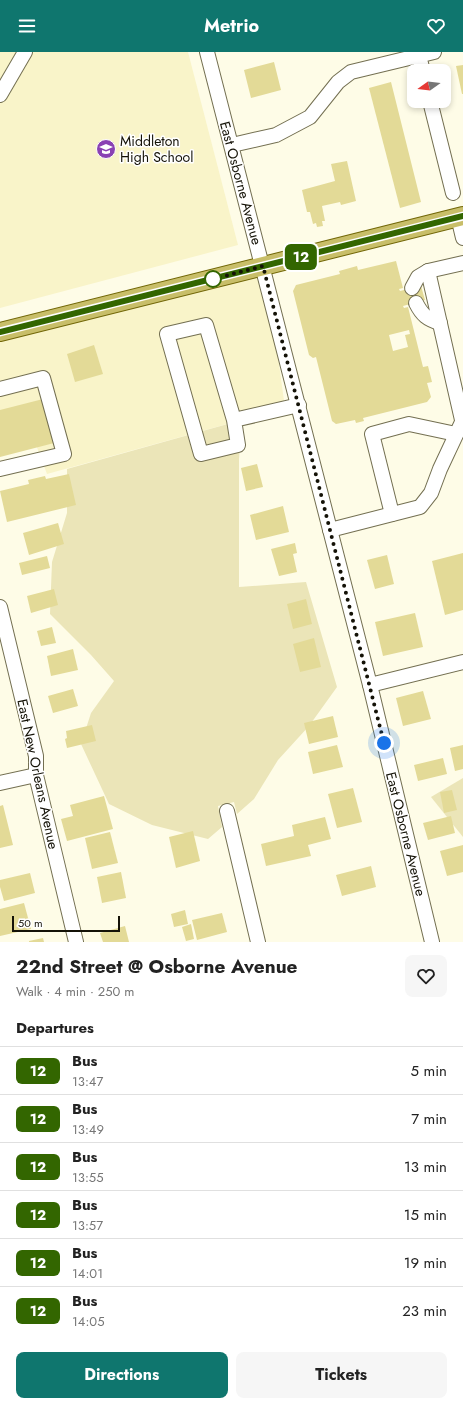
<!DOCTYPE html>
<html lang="en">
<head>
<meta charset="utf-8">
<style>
	body { margin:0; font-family:Jost,sans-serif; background:#f6f6f6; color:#222; height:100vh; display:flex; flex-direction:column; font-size:15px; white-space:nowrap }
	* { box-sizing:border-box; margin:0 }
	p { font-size:13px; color:#767676 }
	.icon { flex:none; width:22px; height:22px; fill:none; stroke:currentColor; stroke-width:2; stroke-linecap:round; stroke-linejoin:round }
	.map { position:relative; height:890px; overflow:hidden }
	.side { display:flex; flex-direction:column; background:#fff; flex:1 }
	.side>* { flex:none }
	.badge { padding:0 8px; border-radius:6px; font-size:14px; line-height:26px }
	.needle { width:26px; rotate:256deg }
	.controls { position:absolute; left:407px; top:12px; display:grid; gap:8px }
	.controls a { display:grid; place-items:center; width:44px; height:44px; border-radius:8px; background:#fff; box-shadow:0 2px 6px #0003; font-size:20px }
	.scale { position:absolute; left:12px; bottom:10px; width:108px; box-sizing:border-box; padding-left:4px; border:2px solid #141207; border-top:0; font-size:11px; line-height:14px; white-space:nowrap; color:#141207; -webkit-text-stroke:3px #fff; paint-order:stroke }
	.you { position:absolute; width:20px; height:20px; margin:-10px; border:3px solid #fff; border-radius:50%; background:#1a73e8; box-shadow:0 0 0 6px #1a73e833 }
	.map>.badge { position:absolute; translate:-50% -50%; box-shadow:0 0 0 2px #fff }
	h2 { padding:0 16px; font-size:15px; line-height:36px }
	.round { display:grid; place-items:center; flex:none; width:42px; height:42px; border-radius:8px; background:#f6f6f6 }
	.overview { display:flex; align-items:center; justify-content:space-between; height:68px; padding:0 16px }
	h1 { font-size:19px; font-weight:700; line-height:30px }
	.action { display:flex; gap:8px; margin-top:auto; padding:8px 16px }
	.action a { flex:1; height:46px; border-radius:8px; background:#0f766e; color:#fff; font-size:16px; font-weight:700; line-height:46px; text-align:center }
	.action a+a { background:#f6f6f6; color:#222 }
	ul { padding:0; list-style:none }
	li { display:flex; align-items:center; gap:12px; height:48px; padding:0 16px; border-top:1px solid #e0e0e0 }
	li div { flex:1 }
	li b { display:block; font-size:15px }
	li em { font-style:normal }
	li .badge { min-width:44px; font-weight:700; text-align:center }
	header { display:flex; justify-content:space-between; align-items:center; height:52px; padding:0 16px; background:#0f766e; color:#fff; font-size:18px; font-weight:700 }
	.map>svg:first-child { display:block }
	.built { fill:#f9f4c9 }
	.green { fill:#ebe5b8 }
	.building { fill:#e3da97; fill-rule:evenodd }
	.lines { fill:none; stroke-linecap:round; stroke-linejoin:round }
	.minor-casing { stroke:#736f51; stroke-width:16 }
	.major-casing { stroke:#716606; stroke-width:20 }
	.minor { stroke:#fff; stroke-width:14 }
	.major { stroke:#c8be69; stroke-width:18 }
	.line-casing { stroke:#fff; stroke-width:9 }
	.line { stroke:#360; stroke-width:6 }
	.walk { stroke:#141207; stroke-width:4; stroke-dasharray:0 7.2 }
	.stop-dot { fill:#fff; stroke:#360; stroke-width:2 }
	.labels { text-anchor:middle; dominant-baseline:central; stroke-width:3; stroke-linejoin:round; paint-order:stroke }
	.poi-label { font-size:14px; fill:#141207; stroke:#fff; text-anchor:start }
	.street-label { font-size:14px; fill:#141207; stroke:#fff }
</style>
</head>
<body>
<header><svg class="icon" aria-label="menu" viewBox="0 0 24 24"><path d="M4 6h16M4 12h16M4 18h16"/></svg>Metrio<svg class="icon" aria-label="heart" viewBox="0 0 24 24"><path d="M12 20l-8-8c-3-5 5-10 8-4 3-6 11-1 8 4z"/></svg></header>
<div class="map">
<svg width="463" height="890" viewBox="0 0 463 890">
	<rect width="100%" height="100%" fill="#fefce7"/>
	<g class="built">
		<path d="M0 0H188L238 193 0 256Z"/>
		<path d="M257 224 278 305 285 356 47 422 27 369 0 375V288Z"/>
	</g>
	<g class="green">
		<path d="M242 368 239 407V535L306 530 337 635 309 674 278 708 254 747 237 762 234 750 218 754 222 775 208 787 152 773 109 752 81 692 91 661 114 629 91 603 50 562 52 510 67 461V417Z"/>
		<path d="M463 726V785L431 745Z"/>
	</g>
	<g class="building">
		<path d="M274 10 281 38 251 46 244 18Z"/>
		<path d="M463 13V42H462L456 14Z"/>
		<path d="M391 30 421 150 400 156 369 36Z"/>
		<path d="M347 109 356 149 341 153 340 150 322 154 325 169H322L323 174 317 175 316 171 313 172 310 160H307L302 138 335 129 331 112Z"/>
		<path d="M396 209 403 236 399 237 400 239 421 234 425 248 403 254 404 256 408 255 423 315 428 314 432 330 427 331 431 345 427 350 363 366 364 369 356 371 355 368 336 372 332 369 316 305 313 306 309 303 293 239 296 233 340 222 339 219 357 214 358 218ZM409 278 410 282 405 283 408 295 393 299 389 283Z"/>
		<path d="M94 293 103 322 75 330 67 302Z"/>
		<path d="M47 346 58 390 0 405V358Z"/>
		<path d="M257 412 263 435 246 439 241 416Z"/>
		<path d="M69 422 76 453 7 470 0 439 29 432 28 428 45 424 46 427Z"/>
		<path d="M283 454 289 480 256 488 250 463Z"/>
		<path d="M58 471 64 492 29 503 23 481Z"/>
		<path d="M295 491 297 501 293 502 297 520 279 524 271 497Z"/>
		<path d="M463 501V558L445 563 432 509Z"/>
		<path d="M387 503 394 532 375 537 367 508Z"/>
		<path d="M47 504 50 516 22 523 19 511Z"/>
		<path d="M54 537 58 553 31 561 27 544Z"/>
		<path d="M306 547 312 572 293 577 287 552Z"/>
		<path d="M415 561 423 595 383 604 375 570Z"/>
		<path d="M52 575 56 591 41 594 37 579Z"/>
		<path d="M314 586 321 615 300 620 293 592Z"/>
		<path d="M73 597 78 618 51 624 47 604Z"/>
		<path d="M73 637 78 654 53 661 48 644Z"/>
		<path d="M423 639 431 667 403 674 396 646Z"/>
		<path d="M333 664 338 685 309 692 304 671Z"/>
		<path d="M92 673 96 689 67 696 65 687 67 686 66 679Z"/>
		<path d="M337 693 343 715 313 722 308 700Z"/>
		<path d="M463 693V717L455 719 450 696Z"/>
		<path d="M443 706 447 722 418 729 414 713Z"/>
		<path d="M353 736 362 770 337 776 328 742Z"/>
		<path d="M452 738 457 758 444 761 440 740Z"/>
		<path d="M104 744 113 777 67 789 61 767 73 764 70 753Z"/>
		<path d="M3 753 13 793 0 796V754Z"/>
		<path d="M451 764 455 781 428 788 423 771Z"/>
		<path d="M325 765 331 787 308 793 311 804 266 814 261 792 294 784 292 773Z"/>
		<path d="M193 779 200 809 176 816 169 785Z"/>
		<path d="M110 780 118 811 92 817 85 786Z"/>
		<path d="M463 793V820L447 824 440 799Z"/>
		<path d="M371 814 376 835 342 844 336 823Z"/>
		<path d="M121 820 126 846 102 851 97 825Z"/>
		<path d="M30 821 35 841 4 849 0 835V828Z"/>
		<path d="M24 851 31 877 0 884V857Z"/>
		<path d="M185 858 188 872 174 875 171 862Z"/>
		<path d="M222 861 227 880 197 888 192 868Z"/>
		<path d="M191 872 194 887 186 889 182 875Z"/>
		<path d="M125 874 129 890H103L100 881Z"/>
		<path d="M43 886 44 890H29V889Z"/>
	</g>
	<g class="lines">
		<defs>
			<g id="minor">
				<path d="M207 0 370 633 432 890"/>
				<path d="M419 4 423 19"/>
				<path d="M0 43 25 0"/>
				<path d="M430 49 453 141"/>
				<path d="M232 93 276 83 310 65 338 30 351 20 434 0"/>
				<path d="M458 165 463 186"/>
				<path d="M412 236 418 225 428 219"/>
				<path d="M416 251C422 263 427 267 440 271"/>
				<path d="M0 337 43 326 64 402 0 417"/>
				<path d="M234 368 238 393 201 402 167 282 206 273 234 368 299 353"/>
				<path d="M462 368 428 219 463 211"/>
				<path d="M392 462 372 382 409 372 456 382"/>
				<path d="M330 478 420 455 431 441 440 417 463 368"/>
				<path d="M0 555 36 704V723L76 890"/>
				<path d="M370 633 463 610"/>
				<path d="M0 731 36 723"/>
				<path d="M227 759 258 890"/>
			</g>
			<path id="major" d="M0 280 463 164"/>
		</defs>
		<use href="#minor" class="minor-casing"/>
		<use href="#major" class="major-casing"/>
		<use href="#minor" class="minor"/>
		<use href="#major" class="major"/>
	</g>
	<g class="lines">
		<defs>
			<path id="line" d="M0 280 463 164"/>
		</defs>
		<use href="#line" class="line-casing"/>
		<use href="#line" class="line"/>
		<path class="walk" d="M213 227 263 214 384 691"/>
	</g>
	<defs>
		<symbol id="school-disc" viewBox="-11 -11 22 22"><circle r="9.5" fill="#8a41b3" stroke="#fff"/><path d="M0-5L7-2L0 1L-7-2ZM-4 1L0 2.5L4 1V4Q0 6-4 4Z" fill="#fff"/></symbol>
	</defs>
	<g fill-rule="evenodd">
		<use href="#school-disc" x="95" y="86" width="22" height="22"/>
	</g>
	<circle class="stop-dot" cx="213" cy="227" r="8"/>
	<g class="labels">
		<g class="poi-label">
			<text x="120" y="89">Middleton<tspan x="120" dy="16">High School</tspan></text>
		</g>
		<g class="street-label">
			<text transform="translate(241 131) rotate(75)">East Osborne Avenue</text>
			<text transform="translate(38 722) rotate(78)">East New Orleans Avenue</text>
			<text transform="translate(406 782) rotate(76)">East Osborne Avenue</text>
		</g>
	</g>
</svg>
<div class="controls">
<a><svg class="needle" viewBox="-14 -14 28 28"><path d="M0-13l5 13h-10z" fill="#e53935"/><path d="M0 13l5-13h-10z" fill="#767676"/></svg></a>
</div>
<div class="scale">50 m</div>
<div class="you" style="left:384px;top:691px"></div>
<b class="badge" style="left:301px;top:205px;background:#360;color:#fff">12</b>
</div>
<section class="side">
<div class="overview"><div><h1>22nd Street @ Osborne Avenue</h1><p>Walk · 4 min · 250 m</p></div><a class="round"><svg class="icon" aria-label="heart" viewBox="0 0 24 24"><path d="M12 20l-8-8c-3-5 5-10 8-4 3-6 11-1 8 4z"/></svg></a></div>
<h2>Departures</h2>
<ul>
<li><span class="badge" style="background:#360;color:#fff">12</span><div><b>Bus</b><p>13:47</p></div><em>5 min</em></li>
<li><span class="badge" style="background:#360;color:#fff">12</span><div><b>Bus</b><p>13:49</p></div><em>7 min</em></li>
<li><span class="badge" style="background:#360;color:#fff">12</span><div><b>Bus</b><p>13:55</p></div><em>13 min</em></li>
<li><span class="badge" style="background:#360;color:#fff">12</span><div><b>Bus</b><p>13:57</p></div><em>15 min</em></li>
<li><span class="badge" style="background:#360;color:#fff">12</span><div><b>Bus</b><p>14:01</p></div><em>19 min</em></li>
<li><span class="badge" style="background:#360;color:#fff">12</span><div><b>Bus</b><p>14:05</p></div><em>23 min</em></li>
</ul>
<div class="action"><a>Directions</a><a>Tickets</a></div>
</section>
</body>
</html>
